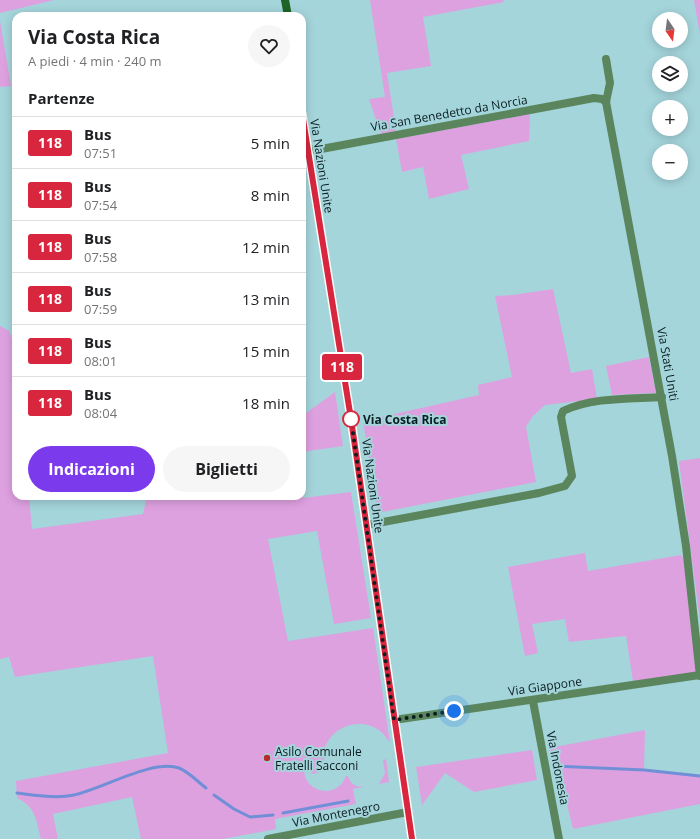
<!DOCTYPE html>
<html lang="it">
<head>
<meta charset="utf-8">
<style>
	body { margin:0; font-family:"Open Sans",sans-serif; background:#f6f6f6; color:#202124; height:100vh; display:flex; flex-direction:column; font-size:15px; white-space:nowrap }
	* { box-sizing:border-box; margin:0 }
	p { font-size:13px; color:#757577 }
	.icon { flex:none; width:22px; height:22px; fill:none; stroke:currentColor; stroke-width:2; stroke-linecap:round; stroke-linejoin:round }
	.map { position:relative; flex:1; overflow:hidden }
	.panel { position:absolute; left:12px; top:12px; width:294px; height:488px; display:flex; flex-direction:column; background:#fff; border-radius:12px; box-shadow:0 2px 10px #0003 }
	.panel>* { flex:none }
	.badge { padding:0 8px; border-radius:3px; font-size:14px; line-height:26px }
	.needle { width:26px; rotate:166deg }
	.tools { position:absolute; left:652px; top:12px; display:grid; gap:8px }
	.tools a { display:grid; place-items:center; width:36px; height:36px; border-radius:50%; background:#fff; box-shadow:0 2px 10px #0003; font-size:20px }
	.you { position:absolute; width:20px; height:20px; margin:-10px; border:3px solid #fff; border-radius:50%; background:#1a73e8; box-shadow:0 0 0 6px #1a73e833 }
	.map>.badge { position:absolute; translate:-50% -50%; box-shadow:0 0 0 2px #fff }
	h2 { padding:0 16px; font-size:15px; line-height:36px }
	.round { display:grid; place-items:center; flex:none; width:42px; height:42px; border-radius:21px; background:#f6f6f6 }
	.summary { display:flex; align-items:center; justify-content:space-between; height:68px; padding:0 16px }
	h1 { font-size:19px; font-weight:700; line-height:30px }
	.button { display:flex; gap:8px; margin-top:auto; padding:8px 16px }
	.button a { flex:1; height:46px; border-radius:24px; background:#7c3aed; color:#fff; font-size:16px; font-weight:700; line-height:46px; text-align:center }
	.button a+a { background:#f6f6f6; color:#202124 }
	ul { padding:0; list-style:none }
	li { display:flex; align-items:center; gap:12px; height:52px; padding:0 16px; border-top:1px solid #e0e0e0 }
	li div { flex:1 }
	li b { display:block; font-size:15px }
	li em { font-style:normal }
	li .badge { min-width:44px; font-weight:700; text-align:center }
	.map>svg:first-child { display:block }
	.green { fill:#dea1e0 }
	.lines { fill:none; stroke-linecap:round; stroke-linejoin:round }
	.stream { stroke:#708fd7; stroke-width:3 }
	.street { stroke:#5b865d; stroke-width:8 }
	.secondary { stroke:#1d6426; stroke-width:8 }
	.line-casing { stroke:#fff; stroke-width:9 }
	.line { stroke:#d7263d; stroke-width:6 }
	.walk { stroke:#0a1d20; stroke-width:4; stroke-dasharray:0 7.2 }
	.stop-dot { fill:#fff; stroke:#d7263d; stroke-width:2 }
	.poi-dot { fill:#ba2a2d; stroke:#a4d5db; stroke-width:1.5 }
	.labels { text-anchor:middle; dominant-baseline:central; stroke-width:4; stroke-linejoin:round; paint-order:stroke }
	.street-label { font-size:12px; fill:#0a1d20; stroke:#a4d5db }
	.stop-label { font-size:12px; font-weight:bold; fill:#0a1d20; stroke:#a4d5db; text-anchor:start }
	.poi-label { font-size:12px; fill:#0a1d20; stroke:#a4d5db; text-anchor:start }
</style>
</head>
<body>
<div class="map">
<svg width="700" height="839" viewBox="0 0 700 839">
	<rect width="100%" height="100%" fill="#a4d5db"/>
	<g class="green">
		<path d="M0 0H54L0 13Z"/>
		<path d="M370 0H503L504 2 423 17 431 66 387 73 396 131 381 134 369 99 385 97Z"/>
		<path d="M694 0H700V35Z"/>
		<path d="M0 21 11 86 0 87Z"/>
		<path d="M530 114 529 141 461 155 469 189 429 199 423 167 402 172 396 139Z"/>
		<path d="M553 289 571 373 592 369 597 399 545 405 532 417 526 427 536 482 377 513 363 421 479 395 478 385 512 377 495 296 513 295Z"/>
		<path d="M0 326 9 331 16 349V496H29L32 529 143 514 147 496 302 495 303 498 351 492 371 618 334 624 317 531 268 539 288 641 373 628 390 743C387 739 384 734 380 731 363 718 337 724 327 743 322 751 326 760 323 767 321 772 317 773 313 774L304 769C304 793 337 800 346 776H348C353 792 367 786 379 784L385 773 383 760 386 759 389 782 353 789 356 804 275 819 276 829 223 839H141L132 797 53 814 58 839H41C36 820 36 807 17 798L16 781 168 753 153 656 15 677 9 657 0 659Z"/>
		<path d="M649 357 656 393 612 395 606 366Z"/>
		<path d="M335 392 343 446 302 452V416Z"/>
		<path d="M700 458V621L679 461Z"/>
		<path d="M585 553 588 571 681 555 684 560 697 671 695 673 633 681 626 636 569 642 565 619 532 624 538 653 525 656 508 567Z"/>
		<path d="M645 730 644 770 700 776V804L573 829 563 788 556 789 549 748Z"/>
		<path d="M532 750 537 780 474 792 445 773 422 805 416 767Z"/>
	</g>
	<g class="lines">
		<g class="stream">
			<path d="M554 766 644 770 700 776"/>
			<path d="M17 793C35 795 56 799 74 795 102 789 152 759 179 768 189 772 198 782 206 788"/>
			<path d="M214 795 234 809 250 817 273 815"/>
			<path d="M283 813 348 801"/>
		</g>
		<g class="street">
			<path d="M606 59 610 83 606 102 672 456 686 546 700 676"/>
			<path d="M308 149 316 150 594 98 602 99 606 102"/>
			<path d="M367 525 539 493 565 486 572 476 561 417 563 411C592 397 630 399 662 397"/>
			<path d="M533 701 559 839"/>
			<path d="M394 720 700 675"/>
			<path d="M268 839 408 812"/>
		</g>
		<g class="secondary">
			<path d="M285 0 288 16"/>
			<path d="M302 113 351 419 412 839"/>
		</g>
	</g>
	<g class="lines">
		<defs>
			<path id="line" d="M302 113 351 419 412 839"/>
		</defs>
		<use href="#line" class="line-casing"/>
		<use href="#line" class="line"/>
		<path class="walk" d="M351 419 394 720 454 711"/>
	</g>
	<circle class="stop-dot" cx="351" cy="419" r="8"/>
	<circle class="poi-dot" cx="267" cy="758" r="4"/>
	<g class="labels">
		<g class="street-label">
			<text transform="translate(449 113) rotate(-10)">Via San Benedetto da Norcia</text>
			<text transform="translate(322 166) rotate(81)">Via Nazioni Unite</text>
			<text transform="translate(668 364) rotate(80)">Via Stati Uniti</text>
			<text transform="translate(373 486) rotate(82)">Via Nazioni Unite</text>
			<text transform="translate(545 686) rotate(-8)">Via Giappone</text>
			<text transform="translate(558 768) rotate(79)">Via Indonesia</text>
			<text transform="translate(336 814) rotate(-11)">Via Montenegro</text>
		</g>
		<g class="stop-label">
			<text x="363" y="419">Via Costa Rica</text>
		</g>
		<g class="poi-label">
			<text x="275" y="751">Asilo Comunale<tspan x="275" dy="14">Fratelli Sacconi</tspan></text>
		</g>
	</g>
</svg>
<div class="tools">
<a><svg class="needle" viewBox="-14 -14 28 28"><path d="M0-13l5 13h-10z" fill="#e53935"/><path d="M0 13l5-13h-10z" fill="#757577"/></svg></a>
<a><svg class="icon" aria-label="layers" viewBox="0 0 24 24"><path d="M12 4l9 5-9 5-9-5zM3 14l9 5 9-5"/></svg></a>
<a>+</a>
<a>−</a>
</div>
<div class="you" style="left:454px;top:711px"></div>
<b class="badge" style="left:342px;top:367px;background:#d7263d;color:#fff">118</b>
<section class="panel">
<div class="summary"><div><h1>Via Costa Rica</h1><p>A piedi · 4 min · 240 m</p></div><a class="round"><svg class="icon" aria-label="heart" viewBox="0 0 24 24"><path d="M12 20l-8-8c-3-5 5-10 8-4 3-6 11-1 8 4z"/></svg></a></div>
<h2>Partenze</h2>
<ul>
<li><span class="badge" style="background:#d7263d;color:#fff">118</span><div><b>Bus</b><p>07:51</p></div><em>5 min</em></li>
<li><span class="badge" style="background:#d7263d;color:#fff">118</span><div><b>Bus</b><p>07:54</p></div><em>8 min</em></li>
<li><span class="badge" style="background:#d7263d;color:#fff">118</span><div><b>Bus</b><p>07:58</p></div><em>12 min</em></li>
<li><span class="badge" style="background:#d7263d;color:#fff">118</span><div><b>Bus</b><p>07:59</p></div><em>13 min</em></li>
<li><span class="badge" style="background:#d7263d;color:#fff">118</span><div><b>Bus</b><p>08:01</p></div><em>15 min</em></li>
<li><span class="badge" style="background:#d7263d;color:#fff">118</span><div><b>Bus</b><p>08:04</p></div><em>18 min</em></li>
</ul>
<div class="button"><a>Indicazioni</a><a>Biglietti</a></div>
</section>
</div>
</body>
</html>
